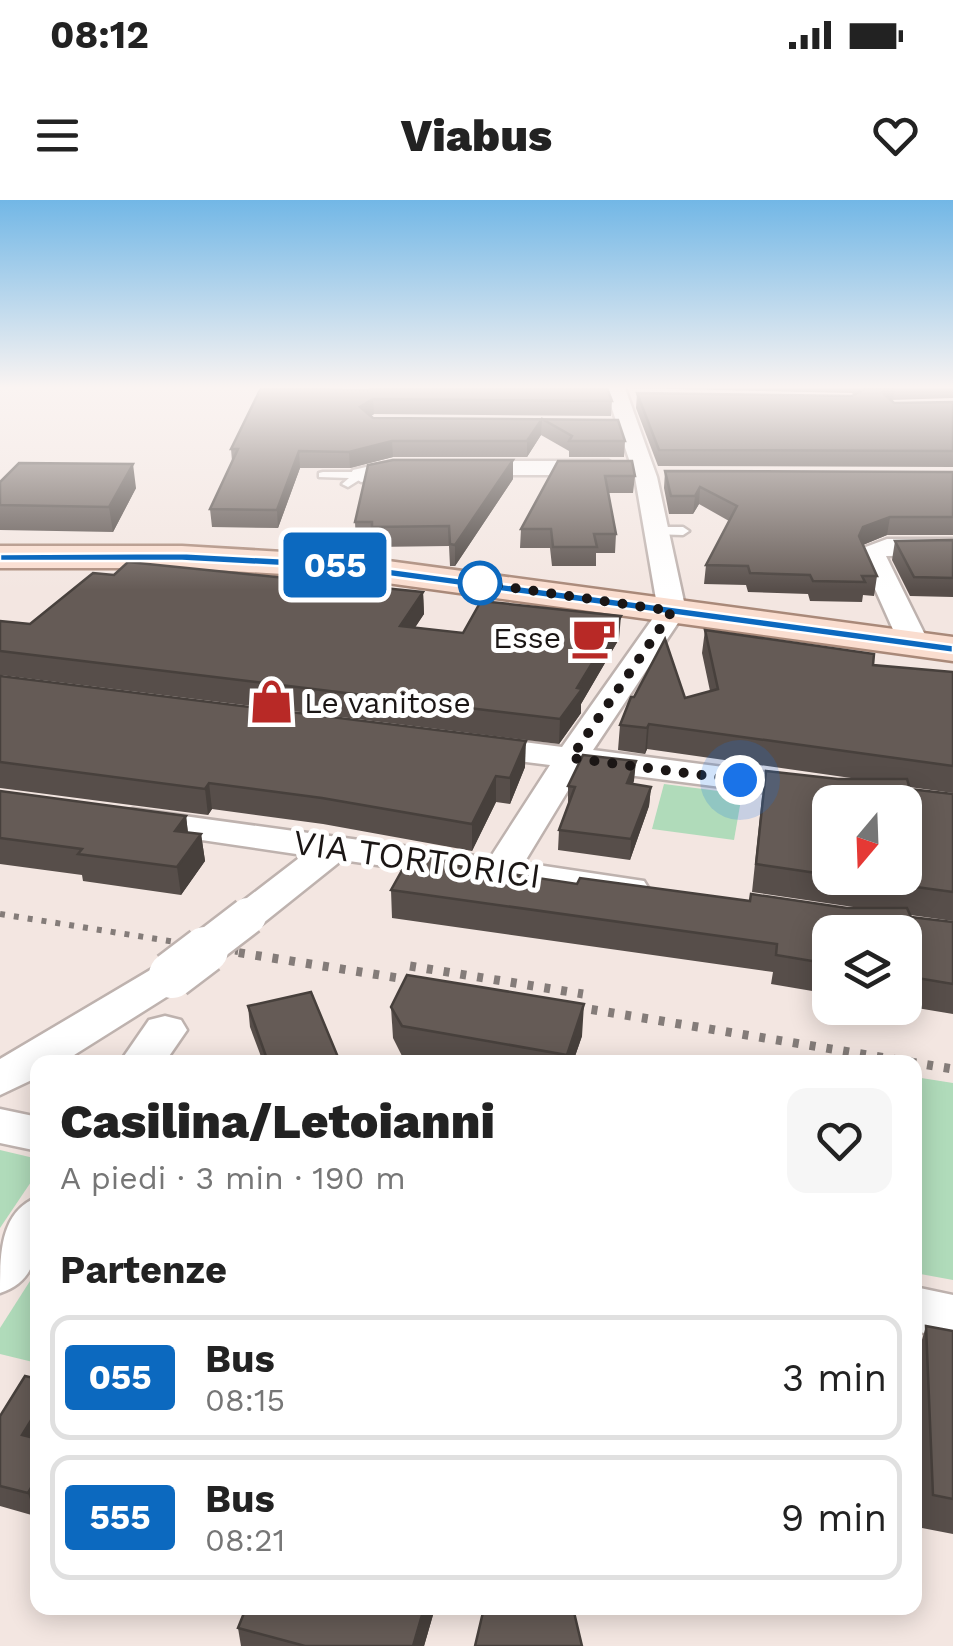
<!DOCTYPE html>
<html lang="it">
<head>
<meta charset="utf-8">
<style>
	body { margin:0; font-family:"Work Sans",sans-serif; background:#f6f6f6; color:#222; height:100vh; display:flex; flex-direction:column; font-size:38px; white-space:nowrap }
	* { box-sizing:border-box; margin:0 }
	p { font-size:32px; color:#767676 }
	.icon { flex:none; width:55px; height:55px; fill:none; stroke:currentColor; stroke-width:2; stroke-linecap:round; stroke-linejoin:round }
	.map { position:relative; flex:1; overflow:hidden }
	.details { position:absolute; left:30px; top:855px; width:892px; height:560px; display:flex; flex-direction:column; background:#fff; border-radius:20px; box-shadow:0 5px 25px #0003 }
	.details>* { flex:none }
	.badge { padding:0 20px; border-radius:8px; font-size:35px; line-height:65px }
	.needle { width:65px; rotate:199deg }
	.fabs { position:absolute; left:812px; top:585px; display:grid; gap:20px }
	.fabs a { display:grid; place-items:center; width:110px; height:110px; border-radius:20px; background:#fff; box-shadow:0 5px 25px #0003; font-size:50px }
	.you { position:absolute; width:50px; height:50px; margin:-25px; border:8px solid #fff; border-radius:50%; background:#1a73e8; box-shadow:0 0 0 15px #1a73e833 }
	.map>.badge { position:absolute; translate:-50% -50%; box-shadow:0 0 0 5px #fff }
	h2 { padding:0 30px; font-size:38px; line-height:90px }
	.round { display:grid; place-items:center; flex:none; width:105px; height:105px; border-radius:20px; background:#f6f6f6 }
	.head { display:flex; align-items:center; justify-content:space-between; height:170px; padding:0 30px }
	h1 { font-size:48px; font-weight:800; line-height:75px }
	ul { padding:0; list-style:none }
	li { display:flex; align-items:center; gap:30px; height:125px; margin:0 20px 15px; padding:0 10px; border:5px solid #e0e0e0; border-radius:20px }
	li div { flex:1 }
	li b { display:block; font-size:38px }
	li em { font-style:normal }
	li .badge { min-width:110px; font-weight:700; text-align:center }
	.status { display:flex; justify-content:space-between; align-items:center; height:70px; padding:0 50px; background:#fff; direction:ltr }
	.status svg { height:28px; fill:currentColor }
	header { display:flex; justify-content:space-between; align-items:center; height:130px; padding:0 30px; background:#fff; font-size:45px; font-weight:800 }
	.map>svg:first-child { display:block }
	.green { fill:#b0dbba }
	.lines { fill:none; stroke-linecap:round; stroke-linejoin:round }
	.lane-casing { stroke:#beb2ae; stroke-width:5 }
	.street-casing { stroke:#beb2ae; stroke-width:5 }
	.primary-casing { stroke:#a98979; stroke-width:5 }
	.lane { fill:#fff; fill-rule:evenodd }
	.street { fill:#fff; fill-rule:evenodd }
	.primary { fill:#faddcf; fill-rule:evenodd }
	.rail-far1 { stroke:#847c79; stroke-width:6; stroke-dasharray:5 9; stroke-linecap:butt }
	.rail { stroke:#847c79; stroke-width:9; stroke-dasharray:6 11; stroke-linecap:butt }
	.street-bridge-far1-casing { stroke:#beb2ae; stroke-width:41; stroke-linecap:butt }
	.street-bridge-casing { stroke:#beb2ae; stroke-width:51; stroke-linecap:butt }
	.street-bridge-far1 { stroke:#fff; stroke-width:36 }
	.street-bridge { stroke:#fff; stroke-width:46 }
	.wall { fill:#574e4a; fill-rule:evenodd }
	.shaded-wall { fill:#47403c }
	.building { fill:#655b56; stroke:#47403c; stroke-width:2.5 }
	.line { fill:#0c69bf; stroke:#fff; stroke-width:2.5 }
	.walk { stroke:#1b1615; stroke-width:10; stroke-dasharray:0 18 }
	.stop-dot { fill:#fff; stroke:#0c69bf; stroke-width:5 }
	.labels { text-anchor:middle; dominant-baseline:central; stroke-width:10; stroke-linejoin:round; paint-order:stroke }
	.far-poi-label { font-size:30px; fill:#1b1615; stroke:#fff; text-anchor:end }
	.street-label { font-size:35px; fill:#1b1615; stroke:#fff }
</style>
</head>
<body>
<div class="status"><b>08:12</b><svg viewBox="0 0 49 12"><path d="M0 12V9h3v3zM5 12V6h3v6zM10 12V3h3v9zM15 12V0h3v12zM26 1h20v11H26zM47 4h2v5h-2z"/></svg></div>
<header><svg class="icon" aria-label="menu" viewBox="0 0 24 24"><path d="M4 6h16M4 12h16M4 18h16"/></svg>Viabus<svg class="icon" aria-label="heart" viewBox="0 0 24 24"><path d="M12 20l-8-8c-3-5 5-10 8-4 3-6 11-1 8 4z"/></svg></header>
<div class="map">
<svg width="953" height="1446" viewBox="0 0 953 1446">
	<rect width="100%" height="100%" fill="#f3e6e1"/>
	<g class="green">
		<path d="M664 584 742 594 734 640 652 629Z"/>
		<path d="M915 877 953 883V1080L915 1073Z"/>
		<path d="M0 950 38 959 37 973 0 1028Z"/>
		<path d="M37 1070V1163L0 1154V1128Z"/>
	</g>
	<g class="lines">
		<defs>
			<g id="lane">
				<path d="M323 272H361L367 275 348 287 342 284 349 278 319 277V273Z"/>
				<path d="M656 327H683L689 331 683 335 652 334 650 331Z"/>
			</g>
			<g id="street">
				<path d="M605 188H625L657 277 686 411 593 550 815 579 827 582 832 589 827 596 815 599 581 569 524 663 644 681 649 689 644 697 630 701 342 660 262 724 248 728 234 724 228 716 234 708 303 655 120 628 115 620 120 612 133 609 490 658 550 565 471 555 459 552 454 545 459 538 471 535 562 547 658 411 635 277Z"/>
				<path d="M393 261H609L620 268 609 275H393L361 282 350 275 353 270Z"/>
				<path d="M887 339H953V355L886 356 929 443 924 449H904L899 443 859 353 863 348Z"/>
				<path d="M172 762 187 766 193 775 187 784 63 862H38V877L0 895V859L157 766Z"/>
				<path d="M165 816 181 820 187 830 165 862H120L149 820Z"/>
				<path d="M0 909 38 917V951L0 943Z"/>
				<path d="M38 997C38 1036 44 1079 0 1093 0 1054 0 1011 38 997Z"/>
				<path d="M915 1087 953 1095V1139L915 1131Z"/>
			</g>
			<path id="primary" d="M0 346H182L351 356 953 437V461L351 378 182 368H0Z"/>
		</defs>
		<use href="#lane" class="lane-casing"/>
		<use href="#street" class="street-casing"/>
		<use href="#primary" class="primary-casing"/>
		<use href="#lane" class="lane"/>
		<use href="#street" class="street"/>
		<use href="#primary" class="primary"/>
		<path class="rail-far1" d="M0 714 238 752"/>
		<g class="rail">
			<path d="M222 750 430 783"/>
			<path d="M410 766 583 794"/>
			<path d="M558 804 953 869"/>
		</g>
		<defs>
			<path id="street-bridge-far1" d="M201 752 248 716"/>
			<path id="street-bridge" d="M172 775 205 750"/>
		</defs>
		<use href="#street-bridge-far1" class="street-bridge-far1-casing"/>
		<use href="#street-bridge" class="street-bridge-casing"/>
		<use href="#street-bridge-far1" class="street-bridge-far1"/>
		<use href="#street-bridge" class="street-bridge"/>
	</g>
	<g class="wall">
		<path d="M261 188 612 201 611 216 374 214 371 216 373 218 618 220 625 241 624 257H569V251L541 235 527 257H393L350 268H300L278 328 212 327 210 309 232 261 231 249Z"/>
		<path d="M629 188H953V198L891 200 894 203 953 202V267L658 266 636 208 637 193 852 196 854 195 852 193Z"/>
		<path d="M558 261 635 276 633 293H608L616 334 615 353H596V366H552L550 348H520L521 329Z"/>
		<path d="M665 271 953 272V335H887L863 345 877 376 874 396 863 395 862 402 810 401 808 394 748 392 746 385 704 384 706 365 729 321 699 304 693 314H669L664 288Z"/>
		<path d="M513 279 455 366H450L449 346 373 347 372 343H356L355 322Z"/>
		<path d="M0 282 136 288 113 332 0 330Z"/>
		<path d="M953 340V397L910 396 892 360 895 341Z"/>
		<path d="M114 375 423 392 424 414 415 427 463 433 619 439 581 504V513L559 544 0 475V421L30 424Z"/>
		<path d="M705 430 873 465 953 472V593L909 587 910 589 953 594V721L910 715 911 717 953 722V814L905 806V732H830V794L771 784 773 772 392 718 391 690 457 653V666L577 684 750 701 860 708 752 692 762 597 838 579H858L647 549 645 554 618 550 620 525 685 498 710 491 702 453ZM830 602 905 678H830Z"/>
		<path d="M0 476 525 567 510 604 496 602 472 651 323 624 212 609 208 615 0 588Z"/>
		<path d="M636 561 633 584 651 587 649 606 630 660 558 650 559 630 568 605V586Z"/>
		<path d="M0 591 186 616 188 633 201 634 205 661 181 695 83 681 82 675 0 664Z"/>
		<path d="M248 806 340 862H263L250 827Z"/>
		<path d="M391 807 582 836 573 862H428L403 858 393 838Z"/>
		<path d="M926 1126 953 1131V1334L922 1328 916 1160Z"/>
		<path d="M38 1179 35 1316 0 1306V1216Z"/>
		<path d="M435 1408 424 1446H241L238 1428Z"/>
	</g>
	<g class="shaded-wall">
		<path d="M889 188H895L893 199 879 208 882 192Z"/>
		<path d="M373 199 374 214 360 223V207Z"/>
		<path d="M542 219 541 235 527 257V241Z"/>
		<path d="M392 241 393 257 350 268 349 252Z"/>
		<path d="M299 251 300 268 278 328 277 310Z"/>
		<path d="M513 260V279L455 366V345Z"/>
		<path d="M133 264 136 288 113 332 109 307Z"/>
		<path d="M700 287 699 304 693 314 695 296Z"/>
		<path d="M890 317 887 335 860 346 859 336 863 327Z"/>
		<path d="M423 392 424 414 401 449 400 426Z"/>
		<path d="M621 416 619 439 581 504V513L559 544 560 519Z"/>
		<path d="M649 524 647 549 645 554 647 528Z"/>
		<path d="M526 541 525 567 510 604V578Z"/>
		<path d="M636 561 634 581 626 603 627 583Z"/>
		<path d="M496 576V602L472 651V624Z"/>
		<path d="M209 583 212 609 208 615 205 589Z"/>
		<path d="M651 587 649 606 630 660 631 639Z"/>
		<path d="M186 616 189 642 175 631Z"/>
		<path d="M201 634 205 661 181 695 177 667Z"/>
		<path d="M584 804 582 836 573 862H567V855Z"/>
		<path d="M38 1209V1243L22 1235Z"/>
		<path d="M38 1276V1312L35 1316 28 1293Z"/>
		<path d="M424 1408H435L424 1446H413Z"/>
	</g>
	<g class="building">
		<path d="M261 188 369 190 370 188H607L612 201 373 199 360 207 373 218 618 220 625 241H569L572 236 542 219 527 241H392L349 252 299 251 277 310 210 309 238 249H231Z"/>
		<path d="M866 188H889L882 192 894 203 953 202V251L659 250 637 193 852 196Z"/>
		<path d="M393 260H513L455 345 450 344 449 326 372 327V322H355L368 265Z"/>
		<path d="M558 261H632L635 276H605L616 334H594L597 347H553L551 329H521Z"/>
		<path d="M19 263 133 264 109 307 0 305V282Z"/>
		<path d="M665 271 953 272V317H890L863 327 859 336 877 376H862L865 382 813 381 810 375 750 373 748 366 706 365 737 306 700 287 695 296H671Z"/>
		<path d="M953 340V378L914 377 895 341Z"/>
		<path d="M128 362 423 392 400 426 463 433 481 401 621 416 577 488 582 489 560 519 0 451V421L30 424 93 373 114 375Z"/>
		<path d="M705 430 874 454 873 465 953 472V566L649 524 647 528 620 525 631 497H634L665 439 685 498 718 489Z"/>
		<path d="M0 476 526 541 510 578 496 576 472 624 322 598 209 583 205 589 0 562Z"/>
		<path d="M583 555 636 561 627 583 651 587 631 639 559 630 575 587 568 586Z"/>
		<path d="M766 571 838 579H907L910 589 953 594V692L850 678H905V602H830V675L756 664Z"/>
		<path d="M0 591 186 616 175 631 201 634 177 667 78 654 82 649 0 638Z"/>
		<path d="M415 647 457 653 451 665 577 684 580 678 750 701 751 694 847 708H907L911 717 953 722V784L905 776V732H830V764L776 755 777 744 391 690Z"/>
		<path d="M407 775 584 804 567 855 402 826 391 807Z"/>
		<path d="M311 792 340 862H268L248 806Z"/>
		<path d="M926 1126 953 1131V1299L933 1295Z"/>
		<path d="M25 1176 38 1179V1209L22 1235 38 1239V1276L28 1293 0 1286V1216Z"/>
		<path d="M246 1408H424L413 1446H305L238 1428Z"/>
		<path d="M484 1408H573L582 1446H475Z"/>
	</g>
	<linearGradient id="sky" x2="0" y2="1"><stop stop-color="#72b7e6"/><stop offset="0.48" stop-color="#faf4f2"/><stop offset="1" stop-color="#faf4f2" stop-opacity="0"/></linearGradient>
	<rect width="953" height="390" fill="url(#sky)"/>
	<path class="line" d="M182 353 334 361 953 445V453L334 369 182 361H0V354Z"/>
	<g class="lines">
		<path class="walk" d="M480 383 672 411 571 558 740 580"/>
	</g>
	<defs>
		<symbol id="cafe-bare" viewBox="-9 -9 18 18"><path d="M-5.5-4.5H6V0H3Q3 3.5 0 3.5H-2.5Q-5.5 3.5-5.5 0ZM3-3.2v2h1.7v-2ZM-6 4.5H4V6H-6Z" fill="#b82926" stroke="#fff" stroke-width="2.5" paint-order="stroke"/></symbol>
		<symbol id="shop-bare" viewBox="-9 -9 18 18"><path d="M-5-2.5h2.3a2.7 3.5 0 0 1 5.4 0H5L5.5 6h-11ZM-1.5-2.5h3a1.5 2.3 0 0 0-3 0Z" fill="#b82926" stroke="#fff" stroke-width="2.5" paint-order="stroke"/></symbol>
	</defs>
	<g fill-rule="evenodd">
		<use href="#cafe-bare" x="562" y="406" width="63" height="63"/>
		<use href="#shop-bare" x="240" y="470" width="63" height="63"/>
	</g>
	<circle class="stop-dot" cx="480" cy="383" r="20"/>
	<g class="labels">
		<g class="far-poi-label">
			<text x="561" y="437">Esse</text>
			<text x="304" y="502" text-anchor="start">Le vanitose</text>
		</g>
		<g class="street-label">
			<text transform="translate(417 659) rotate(8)">VIA TORTORICI</text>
		</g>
	</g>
</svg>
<div class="fabs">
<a><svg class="needle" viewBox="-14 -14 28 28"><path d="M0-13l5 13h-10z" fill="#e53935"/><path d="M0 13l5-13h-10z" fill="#767676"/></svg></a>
<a><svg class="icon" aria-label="layers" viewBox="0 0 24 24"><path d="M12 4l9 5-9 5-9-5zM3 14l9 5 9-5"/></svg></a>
</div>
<div class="you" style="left:740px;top:580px"></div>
<b class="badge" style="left:335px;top:365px;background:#0c69bf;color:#fff">055</b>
<section class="details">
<div class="head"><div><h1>Casilina/Letoianni</h1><p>A piedi · 3 min · 190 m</p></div><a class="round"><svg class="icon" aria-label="heart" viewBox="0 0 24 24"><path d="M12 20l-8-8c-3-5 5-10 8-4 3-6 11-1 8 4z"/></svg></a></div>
<h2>Partenze</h2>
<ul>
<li><span class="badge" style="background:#0c69bf;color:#fff">055</span><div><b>Bus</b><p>08:15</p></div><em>3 min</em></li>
<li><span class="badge" style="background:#0c69bf;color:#fff">555</span><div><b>Bus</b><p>08:21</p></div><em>9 min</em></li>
</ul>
</section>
</div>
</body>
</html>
